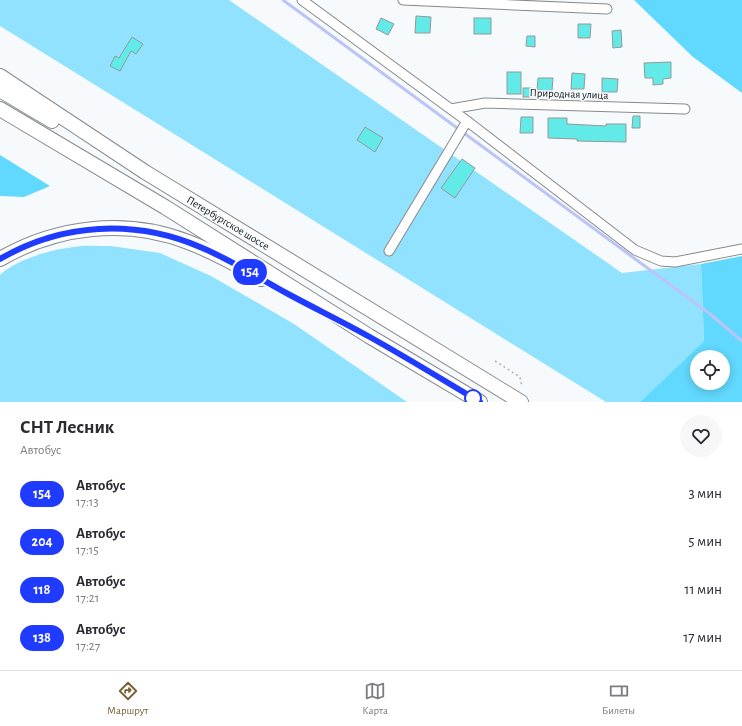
<!DOCTYPE html>
<html lang="ru">
<head>
<meta charset="utf-8">
<style>
	body { margin:0; font-family:"Alegreya Sans",sans-serif; background:#f7f7f7; color:#2b2b33; height:100vh; display:flex; flex-direction:column; font-size:15px; white-space:nowrap }
	* { box-sizing:border-box; margin:0 }
	p { font-size:13px; color:#7c7c81 }
	.icon { flex:none; width:22px; height:22px; fill:none; stroke:currentColor; stroke-width:2; stroke-linecap:round; stroke-linejoin:round }
	.map { position:relative; height:402px; overflow:hidden }
	.drawer { display:flex; flex-direction:column; background:#fff; flex:1 }
	.drawer>* { flex:none }
	.badge { padding:0 8px; border-radius:13px; font-size:14px; line-height:26px }
	.buttons { position:absolute; left:690px; top:350px; display:grid; gap:8px }
	.buttons a { display:grid; place-items:center; width:40px; height:40px; border-radius:50%; background:#fff; box-shadow:0 2px 10px #0003; font-size:20px }
	.map>.badge { position:absolute; translate:-50% -50%; box-shadow:0 0 0 2px #fff }
	.round { display:grid; place-items:center; flex:none; width:42px; height:42px; border-radius:21px; background:#f7f7f7 }
	.head { display:flex; align-items:center; justify-content:space-between; height:68px; padding:0 20px }
	h1 { font-size:19px; font-weight:600; line-height:30px }
	ul { padding:0; list-style:none }
	li { display:flex; align-items:center; gap:12px; height:48px; padding:0 20px }
	li div { flex:1 }
	li b { display:block; font-size:15px }
	li em { font-style:normal }
	li .badge { min-width:44px; font-weight:700; text-align:center }
	.tabs { display:flex; justify-content:space-around; align-items:center; height:56px; border-top:1px solid #e1e1e2; background:#fff; font-size:11px; color:#7c7c81 }
	.tabs a { display:grid; justify-items:center; gap:2px }
	.tabs .current { color:#795f31 }
	.map>svg:first-child { display:block }
	.green { fill:#90e2fe }
	.forest { fill:#61d9fe; fill-rule:evenodd }
	.lines { fill:none; stroke-linecap:round; stroke-linejoin:round }
	.stream { stroke:#bcc4f6; stroke-width:3 }
	.building { fill:#61eae7; stroke:#959999 }
	.street-casing { stroke:#878a8c; stroke-width:11 }
	.primary-casing { stroke:#878a8c; stroke-width:16 }
	.path { stroke:#b0b3b5; stroke-width:1.5; stroke-dasharray:2 3; stroke-linecap:butt }
	.street { stroke:#fff; stroke-width:9 }
	.primary { stroke:#fff; stroke-width:14 }
	.line-casing { stroke:#fff; stroke-width:9 }
	.line { stroke:#1f3bff; stroke-width:6 }
	.stop-dot { fill:#fff; stroke:#1f3bff; stroke-width:2 }
	.labels { text-anchor:middle; dominant-baseline:central; stroke-width:3; stroke-linejoin:round; paint-order:stroke }
	.street-label { font-size:11px; fill:#101212; stroke:#f6fafc }
</style>
</head>
<body>
<div class="map">
<svg width="742" height="402" viewBox="0 0 742 402">
	<rect width="100%" height="100%" fill="#f6fafc"/>
	<g class="green">
		<path d="M0 0H229L622 273 701 264 704 341 640 402H606L0 26Z"/>
		<path d="M111 246 160 253 211 276 294 324 407 402H0V275C17 259 50 250 73 247 85 245 98 246 111 246Z"/>
	</g>
	<g class="forest">
		<path d="M634 0H742V93L693 57Z"/>
		<path d="M0 155 50 186 24 197 0 196Z"/>
		<path d="M742 256V402H640L704 341 701 264ZM697 357H723V383H697Z"/>
	</g>
	<g class="lines">
		<path class="stream" d="M283 0 710 314 742 341"/>
	</g>
	<g class="building">
		<path d="M416 16 431 17 430 33H415Z"/>
		<path d="M381 18 394 24 388 35 376 29Z"/>
		<rect x="474" y="18" width="17" height="16"/>
		<path d="M578 24H591L590 38H578Z"/>
		<path d="M621 30 622 47 613 48 612 31Z"/>
		<path d="M527 36H535V47L526 46Z"/>
		<path d="M132 37 143 44 136 54 131 51 120 71 110 66 115 56 119 58Z"/>
		<path d="M671 62V78L663 79V84L653 85V78H645L644 63Z"/>
		<rect x="507" y="72" width="14" height="22"/>
		<path d="M572 73 585 74 584 89H571Z"/>
		<path d="M538 78H553L552 91 537 90Z"/>
		<path d="M602 78 618 79 617 92H602Z"/>
		<rect x="523" y="88" width="8" height="9"/>
		<path d="M633 116H640V128H632Z"/>
		<path d="M521 117H533V133H520Z"/>
		<path d="M548 118H567V124L606 126V124H626V142L577 141V139L548 138Z"/>
		<path d="M365 127 383 138 375 152 357 140Z"/>
		<path d="M462 159 475 168 455 198 441 188Z"/>
	</g>
	<g class="lines">
		<defs>
			<g id="street">
				<path d="M302 0 467 121 635 250 661 261 675 262 742 249"/>
				<path d="M403 0 607 9"/>
				<path d="M451 109 485 103 685 109"/>
				<path d="M389 251 467 121"/>
			</g>
			<g id="primary">
				<path d="M0 76 145 172 521 402"/>
				<path d="M0 90 52 121"/>
				<path d="M0 109 165 207 369 336 480 402"/>
				<path d="M0 259C57 226 126 218 188 242 214 252 238 265 261 279"/>
			</g>
		</defs>
		<use href="#street" class="street-casing"/>
		<use href="#primary" class="primary-casing"/>
		<path class="path" d="M495 361 520 377 522 387"/>
		<use href="#street" class="street"/>
		<use href="#primary" class="primary"/>
	</g>
	<g class="lines">
		<defs>
			<path id="line" d="M0 259C62 223 134 219 200 247 232 260 260 279 290 295 316 309 343 322 368 336 406 357 443 380 480 402"/>
		</defs>
		<use href="#line" class="line-casing"/>
		<use href="#line" class="line"/>
	</g>
	<circle class="stop-dot" cx="473" cy="398" r="8"/>
	<g class="labels">
		<g class="street-label">
			<text transform="translate(569 94) rotate(2)">Природная улица</text>
			<text transform="translate(228 223) rotate(31)">Петербургское шоссе</text>
		</g>
	</g>
</svg>
<div class="buttons">
<a><svg class="icon" aria-label="locate" viewBox="0 0 24 24"><circle cx="12" cy="12" r="6"/><path d="M12 2v4M12 18v4M2 12h4M18 12h4"/></svg></a>
</div>
<b class="badge" style="left:250px;top:272px;background:#1f3bff;color:#fff">154</b>
</div>
<section class="drawer">
<div class="head"><div><h1>СНТ Лесник</h1><p>Автобус</p></div><a class="round"><svg class="icon" aria-label="heart" viewBox="0 0 24 24"><path d="M12 20l-8-8c-3-5 5-10 8-4 3-6 11-1 8 4z"/></svg></a></div>
<ul>
<li><span class="badge" style="background:#1f3bff;color:#fff">154</span><div><b>Автобус</b><p>17:13</p></div><em>3 мин</em></li>
<li><span class="badge" style="background:#1f3bff;color:#fff">204</span><div><b>Автобус</b><p>17:15</p></div><em>5 мин</em></li>
<li><span class="badge" style="background:#1f3bff;color:#fff">118</span><div><b>Автобус</b><p>17:21</p></div><em>11 мин</em></li>
<li><span class="badge" style="background:#1f3bff;color:#fff">138</span><div><b>Автобус</b><p>17:27</p></div><em>17 мин</em></li>
</ul>
</section>
<nav class="tabs">
<a class="current"><svg class="icon" aria-label="directions" viewBox="0 0 24 24"><path d="M12 3l9 9-9 9-9-9zM9 14v-3h6M13 9l2 2-2 2"/></svg>Маршрут</a>
<a><svg class="icon" aria-label="map" viewBox="0 0 24 24"><path d="M3 6l6-2 6 2 6-2v14l-6 2-6-2-6 2zM9 4v14M15 6v14"/></svg>Карта</a>
<a><svg class="icon" aria-label="tickets" viewBox="0 0 24 24"><path d="M3 7h18v10H3zM15 7v10"/></svg>Билеты</a>
</nav>
</body>
</html>
